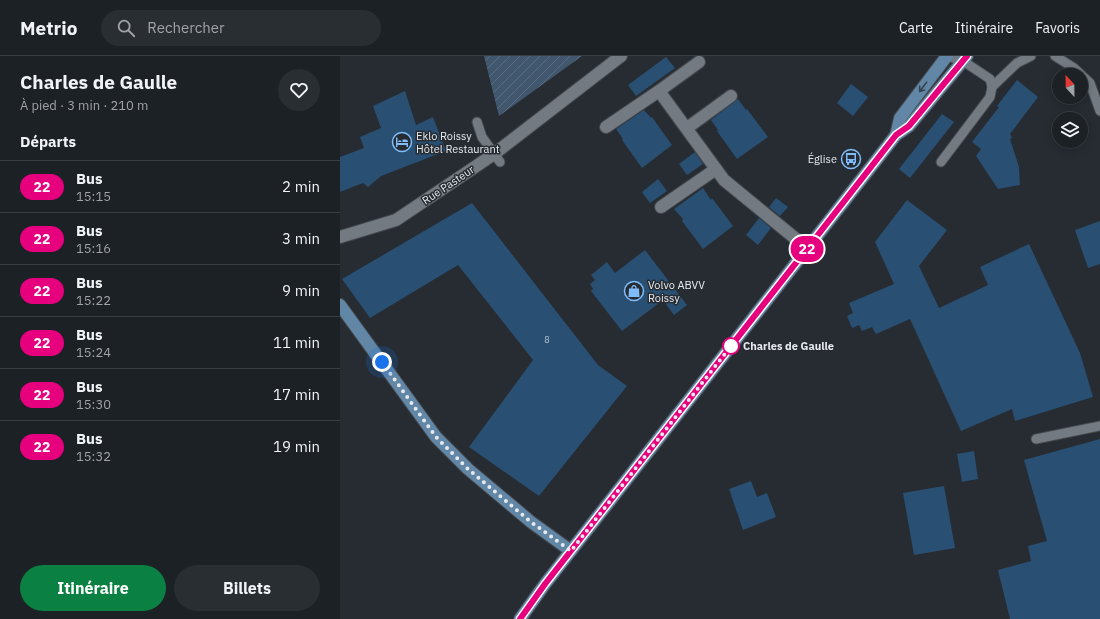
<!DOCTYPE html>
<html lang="fr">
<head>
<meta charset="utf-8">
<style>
	body { margin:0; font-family:"IBM Plex Sans",sans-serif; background:#292e32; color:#f1f3f6; height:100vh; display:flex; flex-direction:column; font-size:15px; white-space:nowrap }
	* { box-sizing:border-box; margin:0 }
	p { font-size:13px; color:#a0a3a7 }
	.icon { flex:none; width:22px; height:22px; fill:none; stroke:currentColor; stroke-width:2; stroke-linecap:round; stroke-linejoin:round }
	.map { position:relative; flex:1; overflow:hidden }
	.sheet { display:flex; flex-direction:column; background:#1c2126; width:340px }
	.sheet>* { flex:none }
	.badge { padding:0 8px; border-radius:13px; font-size:14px; line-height:26px }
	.needle { width:26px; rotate:338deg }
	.tools { position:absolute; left:712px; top:12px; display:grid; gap:8px }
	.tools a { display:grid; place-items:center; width:36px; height:36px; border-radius:50%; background:#1c2126; box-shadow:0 2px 10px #0003,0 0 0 1px #3a3e43; font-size:20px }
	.you { position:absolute; width:20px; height:20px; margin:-10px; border:3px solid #fff; border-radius:50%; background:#1a73e8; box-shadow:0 0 0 6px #1a73e833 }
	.map>.badge { position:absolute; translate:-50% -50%; box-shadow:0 0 0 2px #fff }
	h2 { padding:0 20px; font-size:15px; line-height:36px }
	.round { display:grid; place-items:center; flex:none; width:42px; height:42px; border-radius:21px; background:#292e32 }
	.summary { display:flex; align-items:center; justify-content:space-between; height:68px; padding:0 20px }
	h1 { font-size:19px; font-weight:800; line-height:30px }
	.action { display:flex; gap:8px; margin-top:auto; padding:8px 20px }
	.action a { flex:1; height:46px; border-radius:24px; background:#0b8043; color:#fff; font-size:16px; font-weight:800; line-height:46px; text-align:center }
	.action a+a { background:#292e32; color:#f1f3f6 }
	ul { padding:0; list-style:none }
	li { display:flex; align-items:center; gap:12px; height:52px; padding:0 20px; border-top:1px solid #3a3e43 }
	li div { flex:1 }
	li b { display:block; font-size:15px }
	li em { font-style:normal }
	li .badge { min-width:44px; font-weight:700; text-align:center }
	header { display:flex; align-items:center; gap:24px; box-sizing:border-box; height:56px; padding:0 20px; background:#1c2126; border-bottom:1px solid #3a3e43 }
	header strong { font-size:19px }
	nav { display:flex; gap:22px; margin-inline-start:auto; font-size:14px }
	.search { width:280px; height:36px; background:#292e32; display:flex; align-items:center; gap:10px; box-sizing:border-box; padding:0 14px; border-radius:22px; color:#a0a3a7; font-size:15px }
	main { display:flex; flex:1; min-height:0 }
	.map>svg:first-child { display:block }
	.garden { fill:url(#garden-furrows) }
	.building { fill:#294f73 }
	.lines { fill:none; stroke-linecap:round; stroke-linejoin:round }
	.lane-casing { stroke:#43474d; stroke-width:11 }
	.street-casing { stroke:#43474d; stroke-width:14 }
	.secondary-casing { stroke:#43474d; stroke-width:14 }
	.lane { stroke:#737a81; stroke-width:9 }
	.street { stroke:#737a81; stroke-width:12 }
	.secondary { stroke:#6186a6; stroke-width:12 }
	.oneway { stroke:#35424f }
	.line-casing { stroke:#fff; stroke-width:9 }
	.line { stroke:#e6007e; stroke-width:6 }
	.walk { stroke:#e6eaef; stroke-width:4; stroke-dasharray:0 7.2 }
	.stop-dot { fill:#fff; stroke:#e6007e; stroke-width:2 }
	.labels { text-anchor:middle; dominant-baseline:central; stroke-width:3; stroke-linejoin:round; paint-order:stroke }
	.number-label { font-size:9px; fill:#b7c3d0 }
	.poi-label { font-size:11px; fill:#e6eaef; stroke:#262c32; text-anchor:start }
	.street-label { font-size:11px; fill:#e6eaef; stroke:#262c32 }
	.stop-label { font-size:11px; font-weight:bold; fill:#e6eaef; stroke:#262c32; text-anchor:start }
</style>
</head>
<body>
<header>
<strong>Metrio</strong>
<div class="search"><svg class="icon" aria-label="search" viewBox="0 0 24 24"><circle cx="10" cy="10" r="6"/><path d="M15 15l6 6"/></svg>Rechercher</div>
<nav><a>Carte</a><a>Itinéraire</a><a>Favoris</a></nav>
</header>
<main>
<section class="sheet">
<div class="summary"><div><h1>Charles de Gaulle</h1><p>À pied · 3 min · 210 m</p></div><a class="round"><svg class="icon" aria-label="heart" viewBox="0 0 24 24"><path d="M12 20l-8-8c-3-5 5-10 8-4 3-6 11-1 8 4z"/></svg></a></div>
<h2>Départs</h2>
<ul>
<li><span class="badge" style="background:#e6007e;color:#fff">22</span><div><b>Bus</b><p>15:15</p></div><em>2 min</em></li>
<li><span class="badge" style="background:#e6007e;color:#fff">22</span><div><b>Bus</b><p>15:16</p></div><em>3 min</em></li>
<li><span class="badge" style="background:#e6007e;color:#fff">22</span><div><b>Bus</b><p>15:22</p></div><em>9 min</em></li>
<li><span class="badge" style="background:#e6007e;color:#fff">22</span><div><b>Bus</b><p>15:24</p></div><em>11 min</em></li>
<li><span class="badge" style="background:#e6007e;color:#fff">22</span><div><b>Bus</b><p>15:30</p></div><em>17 min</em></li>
<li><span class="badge" style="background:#e6007e;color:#fff">22</span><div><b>Bus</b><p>15:32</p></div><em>19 min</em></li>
</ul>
<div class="action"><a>Itinéraire</a><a>Billets</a></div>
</section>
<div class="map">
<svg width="760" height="563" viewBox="0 0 760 563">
	<defs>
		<pattern id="garden-furrows" width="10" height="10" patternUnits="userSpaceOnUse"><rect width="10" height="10" fill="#40576d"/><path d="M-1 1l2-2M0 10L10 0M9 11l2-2" fill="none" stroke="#5c6f82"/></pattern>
	</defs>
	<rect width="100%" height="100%" fill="#262c32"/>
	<path class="garden" d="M144 0H242L159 60Z"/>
	<g class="building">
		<path d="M326 1 335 12 296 40 288 29Z"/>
		<path d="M677 24 698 41 670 78 672 82 670 83 679 111 680 129 658 133 636 100 641 93 632 86 659 51 657 50Z"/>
		<path d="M511 28 528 41 513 60 497 47Z"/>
		<path d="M65 35 76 69 93 61 106 95 41 120 28 131 23 127 0 136V101L24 92 20 81 41 72 33 50Z"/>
		<path d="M398 43 406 54 407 53 428 81 397 103 377 75 378 74 371 64Z"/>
		<path d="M304 54 311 62 312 61 332 89 302 112 282 84 283 83 276 73Z"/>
		<path d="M602 58 614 66 570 122 559 113Z"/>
		<path d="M355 96 363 108 347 119 339 108Z"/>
		<path d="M318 123 327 135 310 147 302 136Z"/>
		<path d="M363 132 371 144 372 142 393 170 363 193 342 165 343 163 334 153Z"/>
		<path d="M436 142 448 151 440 160 429 151Z"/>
		<path d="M567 144 607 174 579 210 599 252 648 229 640 211 689 188 740 297 753 341 675 365 672 353 621 375 570 263 536 278 532 271 522 275 519 269 512 272 507 260 513 257 509 247 554 228 535 186Z"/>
		<path d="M132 147 258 309 287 330 199 440 129 391 193 304 118 209 30 262 2 223Z"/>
		<path d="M419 162 431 172 418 189 406 179Z"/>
		<path d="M760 165V208L748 212 735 174Z"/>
		<path d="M305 194 347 249 334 259 323 244 282 275 251 235 253 233 250 228 255 224 251 219 267 206 275 217Z"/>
		<path d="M760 383V563H670L658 514 691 505 688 490 707 485 684 404Z"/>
		<path d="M634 395 638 423 622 426 617 398Z"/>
		<path d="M411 425 417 441 427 437 436 461 403 474 389 433Z"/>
		<path d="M604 430 615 492 574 499 563 437Z"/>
	</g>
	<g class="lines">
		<defs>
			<g id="lane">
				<path d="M715 0 734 12 750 27 760 55"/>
				<path d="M652 31 677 7 691 0"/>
				<path d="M137 66 142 81 160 106"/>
				<path d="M601 106 650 41 652 31 650 23 623 5 607 0"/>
				<path d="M696 383 760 370"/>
			</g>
			<g id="street">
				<path d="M319 35 384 124 467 192"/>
				<path d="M266 71 319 35 359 6"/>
				<path d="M347 72 391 40"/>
				<path d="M321 151 376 113"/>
				<path d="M0 181 56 164 126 117 154 98 281 0"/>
			</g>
			<g id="secondary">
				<path d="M556 79 560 62 607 0"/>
				<path d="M0 249 96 381 128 413 191 466 231 495"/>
				<path d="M180 563 205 528 556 79 569 70 627 0"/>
			</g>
		</defs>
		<use href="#lane" class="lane-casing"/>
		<use href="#street" class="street-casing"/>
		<use href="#secondary" class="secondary-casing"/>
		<use href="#lane" class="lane"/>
		<use href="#street" class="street"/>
		<use href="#secondary" class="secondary"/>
	</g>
	<defs><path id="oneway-shaft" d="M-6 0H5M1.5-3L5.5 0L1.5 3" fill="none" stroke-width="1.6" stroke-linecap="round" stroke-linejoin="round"/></defs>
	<use class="oneway" href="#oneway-shaft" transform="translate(583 31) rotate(127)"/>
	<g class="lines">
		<defs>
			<path id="line" d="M180 563 205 528 556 79 569 70 627 0"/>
		</defs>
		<use href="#line" class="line-casing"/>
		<use href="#line" class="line"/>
		<path class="walk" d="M42 306 96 381 128 413 191 466 231 495 391 290"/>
	</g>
	<defs>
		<symbol id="hotel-ring" viewBox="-11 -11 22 22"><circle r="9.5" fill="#262c32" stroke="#7fbdfa" stroke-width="1.5"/><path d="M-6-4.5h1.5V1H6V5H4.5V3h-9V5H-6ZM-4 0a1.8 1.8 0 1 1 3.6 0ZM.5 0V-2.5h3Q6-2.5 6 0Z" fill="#7fbdfa"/></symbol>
		<symbol id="bus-ring" viewBox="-11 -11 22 22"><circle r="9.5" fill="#262c32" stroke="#7fbdfa" stroke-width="1.5"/><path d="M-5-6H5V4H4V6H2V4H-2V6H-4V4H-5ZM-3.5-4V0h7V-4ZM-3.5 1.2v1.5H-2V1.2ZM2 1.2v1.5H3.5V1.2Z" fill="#7fbdfa"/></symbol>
		<symbol id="shop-ring" viewBox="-11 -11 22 22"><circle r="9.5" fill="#262c32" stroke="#7fbdfa" stroke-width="1.5"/><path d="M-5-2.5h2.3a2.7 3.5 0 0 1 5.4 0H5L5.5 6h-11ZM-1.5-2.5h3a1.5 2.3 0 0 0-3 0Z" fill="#7fbdfa"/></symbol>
	</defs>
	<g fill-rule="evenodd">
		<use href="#hotel-ring" x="51" y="75" width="22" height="22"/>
		<use href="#bus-ring" x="500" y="92" width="22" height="22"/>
		<use href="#shop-ring" x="283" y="224" width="22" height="22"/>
	</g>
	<circle class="stop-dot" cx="391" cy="290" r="8"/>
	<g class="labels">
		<g class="number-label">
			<text x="207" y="283">8</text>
		</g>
		<g class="poi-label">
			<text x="76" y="80">Eklo Roissy<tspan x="76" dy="13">Hôtel Restaurant</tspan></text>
			<text x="497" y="103" text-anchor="end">Église</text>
			<text x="308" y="229">Volvo ABVV<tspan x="308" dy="13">Roissy</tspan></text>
		</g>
		<g class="street-label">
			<text transform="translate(108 129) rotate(-34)">Rue Pasteur</text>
		</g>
		<g class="stop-label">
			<text x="403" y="290">Charles de Gaulle</text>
		</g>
	</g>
</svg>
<div class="tools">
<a><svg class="needle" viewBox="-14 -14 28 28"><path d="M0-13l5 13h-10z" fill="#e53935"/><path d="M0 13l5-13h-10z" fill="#a0a3a7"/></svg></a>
<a><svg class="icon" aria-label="layers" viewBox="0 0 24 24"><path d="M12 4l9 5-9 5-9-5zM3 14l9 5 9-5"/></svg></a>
</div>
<div class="you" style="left:42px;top:306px"></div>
<b class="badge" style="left:467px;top:193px;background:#e6007e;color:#fff">22</b>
</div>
</main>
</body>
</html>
